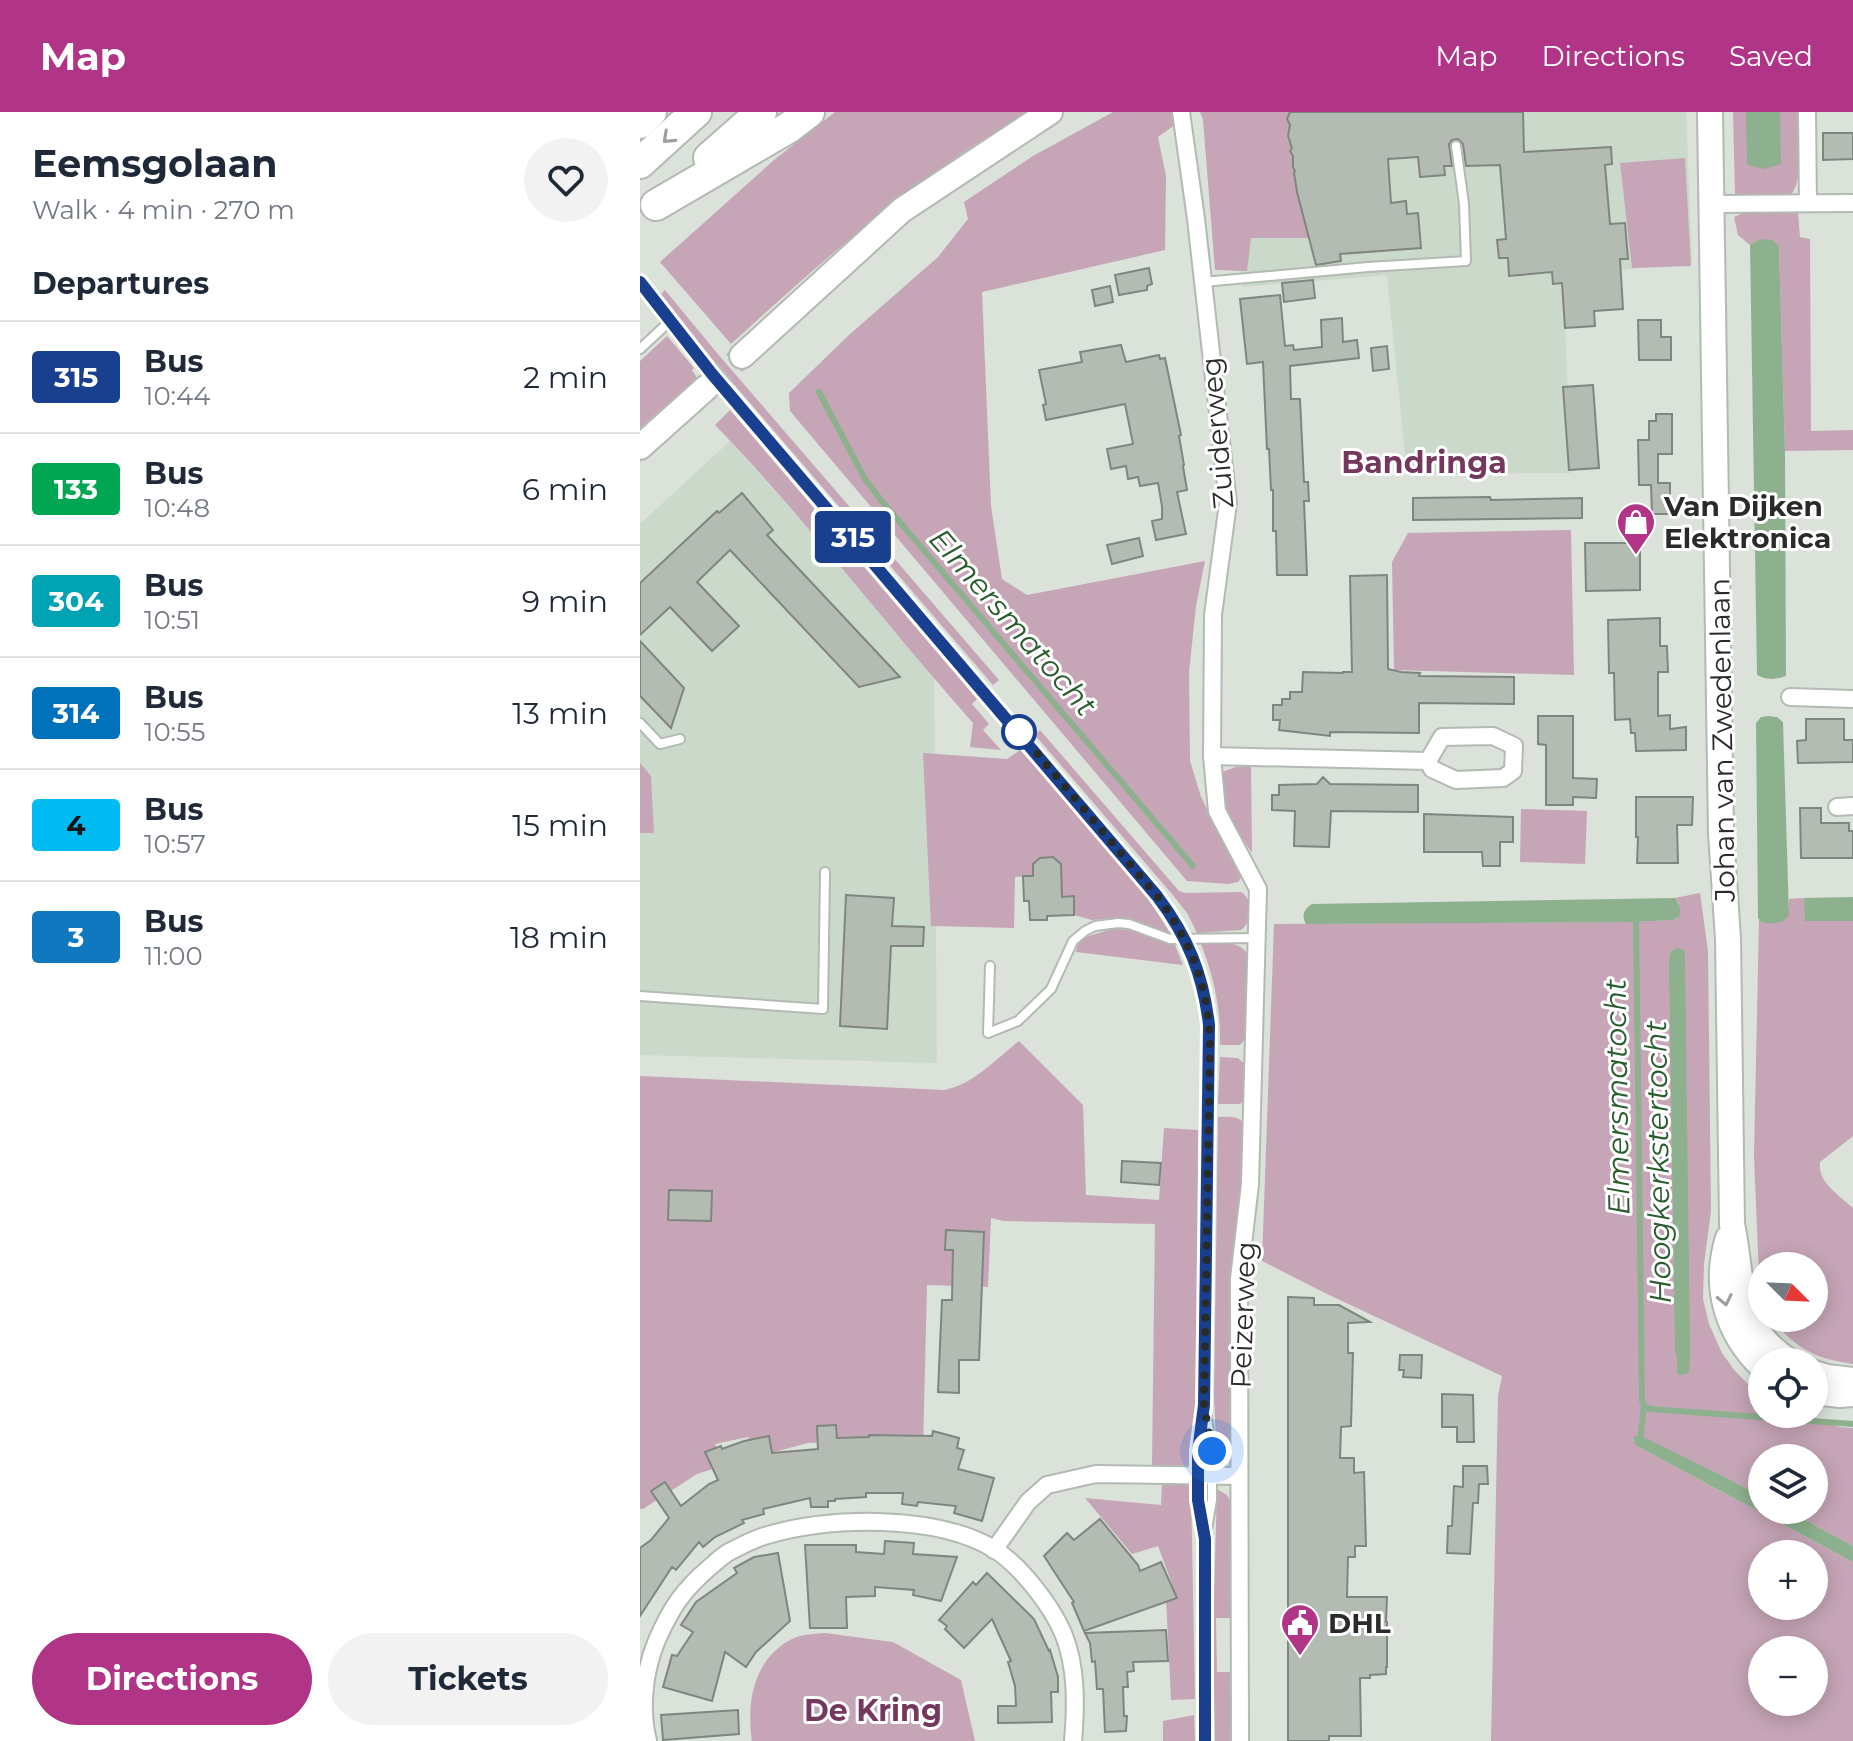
<!DOCTYPE html>
<html lang="en">
<head>
<meta charset="utf-8">
<style>
	body { margin:0; font-family:Montserrat,sans-serif; background:#f2f2f3; color:#1f2937; height:100vh; display:flex; flex-direction:column; font-size:30px; white-space:nowrap }
	* { box-sizing:border-box; margin:0 }
	p { font-size:26px; color:#747a83 }
	.icon { flex:none; width:44px; height:44px; fill:none; stroke:currentColor; stroke-width:2; stroke-linecap:round; stroke-linejoin:round }
	.map { position:relative; flex:1; overflow:hidden }
	.side { display:flex; flex-direction:column; background:#fff; width:640px }
	.side>* { flex:none }
	.badge { padding:0 16px; border-radius:6px; font-size:28px; line-height:52px }
	.needle { width:52px; rotate:114deg }
	.fabs { position:absolute; left:1108px; top:1140px; display:grid; gap:16px }
	.fabs a { display:grid; place-items:center; width:80px; height:80px; border-radius:50%; background:#fff; box-shadow:0 4px 20px #0003; font-size:40px }
	.you { position:absolute; width:40px; height:40px; margin:-20px; border:6px solid #fff; border-radius:50%; background:#1a73e8; box-shadow:0 0 0 12px #1a73e833 }
	.map>.badge { position:absolute; translate:-50% -50%; box-shadow:0 0 0 4px #fff }
	h2 { padding:0 32px; font-size:30px; line-height:72px }
	.round { display:grid; place-items:center; flex:none; width:84px; height:84px; border-radius:42px; background:#f2f2f3 }
	.head { display:flex; align-items:center; justify-content:space-between; height:136px; padding:0 32px }
	h1 { font-size:38px; font-weight:700; line-height:60px }
	.button { display:flex; gap:16px; margin-top:auto; padding:16px 32px }
	.button a { flex:1; height:92px; border-radius:48px; background:#b03587; color:#fff; font-size:32px; font-weight:700; line-height:92px; text-align:center }
	.button a+a { background:#f2f2f3; color:#1f2937 }
	ul { padding:0; list-style:none }
	li { display:flex; align-items:center; gap:24px; height:112px; padding:0 32px; border-top:2px solid #e0e1e3 }
	li div { flex:1 }
	li b { display:block; font-size:30px }
	li em { font-style:normal }
	li .badge { min-width:88px; font-weight:700; text-align:center }
	header { display:flex; align-items:center; gap:48px; box-sizing:border-box; height:112px; padding:0 40px; background:#b03587; color:#fff }
	header strong { font-size:38px }
	nav { display:flex; gap:44px; margin-inline-start:auto; font-size:28px }
	main { display:flex; flex:1; min-height:0 }
	.map>svg:first-child { display:block }
	.built { fill:#cbd9cb }
	.green { fill:#c6a5b7; fill-rule:evenodd }
	.water { fill:#8db18e }
	.lines { fill:none; stroke-linecap:round; stroke-linejoin:round }
	.stream { stroke:#8db18e; stroke-width:6 }
	.building { fill:#b3bbb3; stroke:#7f867f; stroke-width:2 }
	.secondary-tunnel { stroke:#b6bdb6; stroke-width:24; stroke-dasharray:24 12; stroke-linecap:butt }
	.lane-casing { stroke:#b2bab2; stroke-width:12 }
	.street-casing { stroke:#b2bab2; stroke-width:20 }
	.secondary-casing { stroke:#b2bab2; stroke-width:28 }
	.highway-casing { stroke:#b2bab2; stroke-width:34 }
	.lane { stroke:#fff; stroke-width:8 }
	.street { stroke:#fff; stroke-width:16 }
	.secondary { stroke:#fff; stroke-width:24 }
	.highway { stroke:#fff; stroke-width:30 }
	.oneway { stroke:#9ea09e }
	.line-casing { stroke:#fff; stroke-width:18 }
	.line { stroke:#19408f; stroke-width:12 }
	.walk { stroke:#282b28; stroke-width:8; stroke-dasharray:0 14.4 }
	.stop-dot { fill:#fff; stroke:#19408f; stroke-width:4 }
	.labels { text-anchor:middle; dominant-baseline:central; stroke-width:6; stroke-linejoin:round; paint-order:stroke }
	.street-label { font-size:28px; fill:#282b28; stroke:#fff }
	.poi-label { font-size:28px; font-weight:bold; fill:#282b28; stroke:#fff; text-anchor:start }
	.neighbourhood-label { font-size:30px; font-weight:bold; fill:#74375d; stroke:#fff }
	.water-label { font-size:30px; font-style:italic; fill:#285c2d; stroke:#fff }
</style>
</head>
<body>
<header>
<strong>Map</strong>
<nav><a>Map</a><a>Directions</a><a>Saved</a></nav>
</header>
<main>
<section class="side">
<div class="head"><div><h1>Eemsgolaan</h1><p>Walk · 4 min · 270 m</p></div><a class="round"><svg class="icon" aria-label="heart" viewBox="0 0 24 24"><path d="M12 20l-8-8c-3-5 5-10 8-4 3-6 11-1 8 4z"/></svg></a></div>
<h2>Departures</h2>
<ul>
<li><span class="badge" style="background:#19408f;color:#fff">315</span><div><b>Bus</b><p>10:44</p></div><em>2 min</em></li>
<li><span class="badge" style="background:#00a651;color:#fff">133</span><div><b>Bus</b><p>10:48</p></div><em>6 min</em></li>
<li><span class="badge" style="background:#00a3b4;color:#fff">304</span><div><b>Bus</b><p>10:51</p></div><em>9 min</em></li>
<li><span class="badge" style="background:#0072bc;color:#fff">314</span><div><b>Bus</b><p>10:55</p></div><em>13 min</em></li>
<li><span class="badge" style="background:#00bcf2;color:#111">4</span><div><b>Bus</b><p>10:57</p></div><em>15 min</em></li>
<li><span class="badge" style="background:#1078be;color:#fff">3</span><div><b>Bus</b><p>11:00</p></div><em>18 min</em></li>
</ul>
<div class="button"><a>Directions</a><a>Tickets</a></div>
</section>
<div class="map">
<svg width="1213" height="1629" viewBox="0 0 1213 1629">
	<rect width="100%" height="100%" fill="#dae2da"/>
	<g class="built">
		<path d="M605 0H1046L1052 151 923 163 931 361 767 362 747 163 602 175 599 156Z"/>
		<path d="M90 329 294 555 297 951 0 943V412Z"/>
	</g>
	<g class="green">
		<path d="M195 0H387C363 16 338 30 314 47 235 102 162 167 91 232L20 150 134 48Z"/>
		<path d="M473 0H534L536 12 518 25 526 64 525 138 342 180 351 394 362 467 387 483 565 449 556 494 549 560 550 649 561 685 601 766 598 770 588 772 547 769 150 299 149 281 209 223 298 145 328 107 324 90 393 44Z"/>
		<path d="M560 0H650C647 43 660 85 669 126H611L607 159 575 158 563 8Z"/>
		<path d="M1093 0H1157C1158 23 1165 65 1151 83L1114 87 1095 83Z"/>
		<path d="M1045 46 1051 154 992 156 980 51Z"/>
		<path d="M1106 100H1158L1160 125 1170 127 1171 319 1213 318V338L1145 339 1139 134 1118 128 1110 133 1098 123 1094 105Z"/>
		<path d="M25 178 77 241 359 568 353 573 72 247 21 182Z"/>
		<path d="M27 224 54 256 52 258 57 266 0 316V249Z"/>
		<path d="M90 298 337 587 332 592 349 612 343 618 361 638 330 635 333 611C246 513 166 407 75 313Z"/>
		<path d="M931 418 934 563 754 558 752 450 768 421Z"/>
		<path d="M400 618 539 779 546 781 601 780C614 788 613 809 601 818L557 821 547 801 532 782 395 623Z"/>
		<path d="M380 638C432 696 490 753 530 821L514 819 485 807 473 806 452 808 434 803V787L422 785 413 745 400 746 398 747V752L392 753V764L375 765 374 816 291 814 283 641 367 647Z"/>
		<path d="M0 651 11 664 14 721H0Z"/>
		<path d="M611 654 612 741C592 709 582 699 582 660L596 655Z"/>
		<path d="M881 697 947 699 945 752 880 750Z"/>
		<path d="M1060 781 1068 839 1071 1099 1064 1152 1063 1187 1069 1212 1082 1241 1095 1259 1113 1277 1122 1283V1302H1163L1200 1315 1213 1316V1434L1147 1398H1174V1346H1122V1385L1085 1365 999 1324 993 1327 995 1333 1213 1450V1629H851L858 1284 862 1264 687 1182 622 1149 634 812 996 810 1033 808 1039 805V791L1035 786ZM1122 1442H1174V1494H1122ZM1122 1538H1174V1590H1122Z"/>
		<path d="M1164 786 1166 809H1213V1024L1180 1050C1177 1070 1199 1083 1213 1096V1252C1175 1247 1155 1236 1131 1206H1174V1154H1122V1181L1119 1164 1114 1044 1119 807 1121 810C1144 812 1149 811 1149 787Z"/>
		<path d="M472 817C497 816 512 828 535 833L543 853 436 840 438 830 449 824Z"/>
		<path d="M561 832C579 832 599 826 609 844L607 925 600 933H580C581 898 574 865 561 832Z"/>
		<path d="M379 929 443 993 446 1083 519 1088 524 1016 558 1018 557 1281 552 1353H512L515 1112 364 1109 351 1106 348 1175 287 1173 283 1336 195 1330 168 1331 119 1344 108 1325 75 1332 85 1353 57 1362 3 1397H0V964L304 978C333 973 356 947 379 929Z"/>
		<path d="M580 945 598 946 607 954 605 987 600 992H578Z"/>
		<path d="M578 1005C589 1005 600 1003 605 1014L593 1343 588 1351 577 1354 574 1282Z"/>
		<path d="M522 1373H551L555 1587 531 1588 526 1485 535 1480 518 1434 492 1442 445 1386 521 1393Z"/>
		<path d="M577 1377 587 1383 593 1394V1506H576L577 1560H593V1629H575L573 1522Z"/>
		<path d="M185 1521 253 1530 321 1568 335 1629H112C106 1589 114 1545 154 1526 163 1522 175 1522 185 1521Z"/>
		<path d="M554 1603 555 1629H523V1609Z"/>
	</g>
	<g class="water">
		<path d="M1106 0H1140L1141 52 1124 57 1107 53Z"/>
		<path d="M1125 127 1132 128 1139 134 1145 339 1146 564C1135 568 1127 568 1117 563L1110 133 1118 128Z"/>
		<path d="M1128 604 1137 605 1143 610 1149 803C1143 813 1131 812 1121 810L1118 806 1116 611 1121 605Z"/>
		<path d="M1213 785V809H1165L1164 786Z"/>
		<path d="M1035 786C1040 792 1041 797 1039 805L1033 808 996 810 666 812C661 804 664 797 672 792Z"/>
		<path d="M1038 836 1044 838 1045 843 1050 1240 1049 1261 1043 1263 1037 1262V1244L1035 1240 1029 852C1030 844 1029 838 1038 836Z"/>
		<path d="M999 1323 1085 1365 1122 1385V1398H1147L1213 1434V1450L995 1333 993 1326Z"/>
	</g>
	<g class="lines">
		<g class="stream">
			<path d="M179 280 225 367 241 388 553 754"/>
			<path d="M996 805 1002 1288 1004 1294 1010 1297 1213 1312"/>
			<path d="M1000 1330 1004 1294"/>
		</g>
	</g>
	<g class="building">
		<path d="M650 0H883L884 40 971 35 972 52 965 53 970 112 985 111 988 147H980L983 197 954 199 955 214 925 216 922 171 913 172 912 160 869 164 868 146H859L857 128 866 127 860 53 826 54 823 32 818 27 812 28 809 32 812 54H804L805 63 780 65 778 45 748 47 751 91 766 89 767 102 778 101 781 136 700 142 701 149 676 153 657 80 654 61 655 59 653 55V44L650 39 652 36 648 24 650 13 647 7Z"/>
		<path d="M1183 21H1213V47L1183 48Z"/>
		<path d="M509 156 512 172 507 174V178L479 183 475 163Z"/>
		<path d="M673 168 675 186 644 190 642 171Z"/>
		<path d="M470 174 473 190 455 194 452 178Z"/>
		<path d="M640 183 645 234 653 233 654 238 682 235 681 208 702 206 703 230 717 228 719 246 650 254 651 287H660L664 370H668L669 389H664L667 463H637L636 419H633V378H631L629 337H627L623 250 607 252 600 187Z"/>
		<path d="M998 208H1021V225H1031V248H999Z"/>
		<path d="M481 233 486 250 519 243 520 247 525 246 541 323 539 324 544 353 543 354 547 378 537 380 546 422 516 428 512 409 522 407V394L518 371 500 374 498 365 488 367 486 354 471 357 467 337 493 332 485 292 406 308 403 293 406 292 399 258 442 250 440 240Z"/>
		<path d="M747 234 749 257 733 259 731 236Z"/>
		<path d="M953 273 959 356 929 358 923 275Z"/>
		<path d="M1016 302H1032V342H1018V371H1030V402H1012L1011 373H999L998 328H1009V309H1016Z"/>
		<path d="M102 381 133 418 127 423 260 565 219 575 90 438 57 470 99 514 85 527 72 539 30 495 0 523V471L77 399 79 401Z"/>
		<path d="M850 385 851 388 942 386V406L773 408V386Z"/>
		<path d="M499 426 503 444 472 452 467 433Z"/>
		<path d="M945 431H1000V478L946 479Z"/>
		<path d="M747 463 748 557 761 560 780 561 779 564 874 565V592L779 591V621L690 620V624L639 618 640 608H633V593H642V587H650V580H662L663 560 703 561V560H712L710 464Z"/>
		<path d="M1020 506V534H1027L1028 560H1018V604L1030 603V617L1046 615V638L996 639 995 621H991L990 607 975 608 974 561H969L968 508Z"/>
		<path d="M0 529 44 576 31 616 0 584Z"/>
		<path d="M898 604H933V666L957 667 956 686 933 685V693H906V633L898 632Z"/>
		<path d="M1166 607H1204V628H1213V650L1158 651 1157 629 1166 628Z"/>
		<path d="M683 665 690 672 778 673V700L691 699 689 735 654 734 655 699 632 698V683H639V673L677 672Z"/>
		<path d="M996 685H1053L1052 713H1037L1038 751H997L998 725H996Z"/>
		<path d="M1160 696H1181V711H1209V719H1213V746H1161Z"/>
		<path d="M784 702 873 705V730H860V754H843L842 740H784Z"/>
		<path d="M413 745 421 752 422 785 434 784V803L407 804V808H390L389 789H384L383 764H393V752L400 746Z"/>
		<path d="M206 783 254 786 252 814 284 815 283 834H251L247 917 200 914Z"/>
		<path d="M482 1049 521 1051 519 1073 481 1070Z"/>
		<path d="M29 1078 72 1079 71 1109 28 1108Z"/>
		<path d="M306 1118 344 1120 339 1248H319V1281L298 1280 302 1188H312L313 1138H305Z"/>
		<path d="M648 1185 674 1186V1193H699L730 1210 708 1211V1241H713L711 1314 701 1315 700 1346H714V1361L724 1360 726 1434H715V1445H708L707 1485H747L746 1510H747V1555H746V1562L730 1563V1566H720L721 1624H689V1629H648Z"/>
		<path d="M760 1243H782L781 1266 763 1265 764 1258H759Z"/>
		<path d="M802 1282 833 1283 834 1330H817V1315H802Z"/>
		<path d="M196 1313 197 1326 229 1325V1323L292 1324 293 1319 319 1326 317 1336 324 1338 318 1357 354 1366 342 1409 314 1401 316 1394 278 1390 277 1394 262 1392 263 1381H226V1385L195 1387V1389H188V1395H171L170 1386 123 1397 124 1402 102 1408 104 1411 75 1425 63 1435 59 1430 36 1458 32 1455 0 1504V1436L11 1428 29 1406 11 1379 25 1370 41 1394 69 1372 78 1368 65 1340 81 1334 82 1337 104 1329 129 1324 132 1341 178 1337 177 1314Z"/>
		<path d="M823 1354H847L848 1372H839L838 1391H833L830 1442 807 1441 808 1414H812L814 1374 823 1375Z"/>
		<path d="M460 1407 498 1453 500 1459 521 1450 537 1486 444 1519 432 1491 434 1490 404 1444 427 1421 434 1428Z"/>
		<path d="M245 1429 274 1431 273 1442 317 1445 301 1489 273 1483 274 1478 235 1475V1484L206 1485 207 1516H170L165 1433H216V1440L244 1442Z"/>
		<path d="M138 1441 150 1509 116 1540 106 1555 85 1540 72 1589 23 1575 32 1543 37 1544 53 1520 41 1513 56 1490 97 1461 94 1456 114 1445Z"/>
		<path d="M347 1461 394 1507 409 1539 410 1538 418 1565V1580H411L412 1610 358 1611V1594H376L375 1574 368 1550 371 1549 352 1507 324 1536 305 1517 307 1514 299 1508 333 1470 336 1473Z"/>
		<path d="M526 1518 528 1549 493 1550 494 1559 487 1560 488 1575H483L484 1604H487L486 1619 465 1620 463 1577H457L455 1549 452 1550 450 1531 445 1521Z"/>
		<path d="M98 1598 99 1622 23 1628 21 1603Z"/>
	</g>
	<g class="lines">
		<path class="secondary-tunnel" d="M67 275 102 244"/>
		<defs>
			<g id="lane">
				<path d="M0 170 72 262 517 784C553 831 569 875 570 935L564 1293 558 1339V1388L565 1427V1629"/>
				<path d="M563 170 728 155 826 149 824 92 816 34"/>
				<path d="M0 237 30 209"/>
				<path d="M0 611 20 632 40 627"/>
				<path d="M350 854 348 921 378 909 411 877 433 829 445 819 455 814 478 811 489 812 530 827 618 826"/>
				<path d="M0 884 183 897 185 760"/>
				<path d="M566 1423 572 1388V1339L566 1301"/>
			</g>
			<g id="street">
				<path d="M541 0 556 107 588 391 573 503 572 644 577 699 618 777 610 1072 599 1167 600 1629"/>
				<path d="M1167 0 1168 91"/>
				<path d="M1072 92 1213 91"/>
				<path d="M1150 585 1213 587"/>
				<path d="M853 624 874 634 873 659 863 666 816 668 792 657 788 649 802 625Z"/>
				<path d="M572 644 788 649"/>
				<path d="M1197 695 1213 694"/>
				<path d="M354 1438 388 1390 407 1373 456 1362 599 1364"/>
				<path d="M8 1629C0 1597 4 1559 17 1528 31 1496 43 1478 70 1455 76 1450 82 1444 89 1440 101 1434 115 1426 128 1423 191 1405 295 1402 354 1437 380 1453 411 1493 423 1521 437 1554 436 1594 433 1629"/>
			</g>
			<g id="secondary">
				<path d="M1070 0 1081 721 1088 827 1092 1112C1104 1168 1094 1215 1151 1250"/>
				<path d="M102 244 262 98 410 0"/>
				<path d="M0 335 67 275"/>
				<path d="M1088 1126C1073 1174 1086 1220 1122 1255"/>
				<path d="M1174 1261 1187 1265 1213 1268"/>
				<path d="M1174 1280 1200 1283 1213 1282"/>
			</g>
			<g id="highway">
				<path d="M0 11 11 0"/>
				<path d="M69 46 121 0"/>
				<path d="M0 51 56 0"/>
				<path d="M16 93 148 16 169 0"/>
			</g>
		</defs>
		<use href="#lane" class="lane-casing"/>
		<use href="#street" class="street-casing"/>
		<use href="#secondary" class="secondary-casing"/>
		<use href="#highway" class="highway-casing"/>
		<use href="#lane" class="lane"/>
		<use href="#street" class="street"/>
		<use href="#secondary" class="secondary"/>
		<use href="#highway" class="highway"/>
	</g>
	<defs><path id="oneway-chevron" d="M-2-3.5L2.5 0L-2 3.5" fill="none" stroke-width="1.6" stroke-linecap="round" stroke-linejoin="round" transform="scale(2)"/></defs>
	<g class="oneway">
		<use href="#oneway-chevron" transform="translate(28 26) rotate(137)"/>
		<use href="#oneway-chevron" transform="translate(1085 1188) rotate(78)"/>
	</g>
	<g class="lines">
		<defs>
			<path id="line" d="M0 170 72 262 517 784C548 825 563 862 569 913L564 1293 558 1339V1388L565 1427V1629"/>
		</defs>
		<use href="#line" class="line-casing"/>
		<use href="#line" class="line"/>
		<path class="walk" d="M379 620 517 784C552 831 569 875 570 935L564 1293 572 1339"/>
	</g>
	<defs>
		<symbol id="shop-pin" viewBox="-11 -11 22 30"><path d="M0 17L-7.5 6A9.5 9.5 0 1 1 7.5 6Z" fill="#b03587" stroke="#fff"/><path d="M-5-2.5h2.3a2.7 3.5 0 0 1 5.4 0H5L5.5 6h-11ZM-1.5-2.5h3a1.5 2.3 0 0 0-3 0Z" fill="#fff"/></symbol>
		<symbol id="civic-pin" viewBox="-11 -11 22 30"><path d="M0 17L-7.5 6A9.5 9.5 0 1 1 7.5 6Z" fill="#b03587" stroke="#fff"/><path d="M-.6-6.5H3V-4.5H.6V-3L4-1V1h2V6H-6V1h2V-1L-.6-3ZM-1.2 2.5V6h2.4V2.5Z" fill="#fff"/></symbol>
	</defs>
	<g fill-rule="evenodd">
		<use href="#shop-pin" x="974" y="388" width="44" height="60"/>
		<use href="#civic-pin" x="638" y="1489" width="44" height="60"/>
	</g>
	<circle class="stop-dot" cx="379" cy="620" r="16"/>
	<g class="labels">
		<g class="street-label">
			<text transform="translate(577 321) rotate(-95)">Zuiderweg</text>
			<text transform="translate(1082 628) rotate(-91)">Johan van Zwedenlaan</text>
			<text transform="translate(603 1203) rotate(-88)">Peizerweg</text>
		</g>
		<g class="poi-label">
			<text x="1024" y="394">Van Dijken<tspan x="1024" dy="32">Elektronica</tspan></text>
			<text x="688" y="1511">DHL</text>
		</g>
		<g class="neighbourhood-label">
			<text x="784" y="350">Bandringa</text>
			<text x="233" y="1598">De Kring</text>
		</g>
		<g class="water-label">
			<text transform="translate(373 510) rotate(49)">Elmersmatocht</text>
			<text transform="translate(977 985) rotate(-91)">Elmersmatocht</text>
			<text transform="translate(1018 1050) rotate(-91)">Hoogkerkstertocht</text>
		</g>
	</g>
</svg>
<div class="fabs">
<a><svg class="needle" viewBox="-14 -14 28 28"><path d="M0-13l5 13h-10z" fill="#e53935"/><path d="M0 13l5-13h-10z" fill="#747a83"/></svg></a>
<a><svg class="icon" aria-label="locate" viewBox="0 0 24 24"><circle cx="12" cy="12" r="6"/><path d="M12 2v4M12 18v4M2 12h4M18 12h4"/></svg></a>
<a><svg class="icon" aria-label="layers" viewBox="0 0 24 24"><path d="M12 4l9 5-9 5-9-5zM3 14l9 5 9-5"/></svg></a>
<a>+</a>
<a>−</a>
</div>
<div class="you" style="left:572px;top:1339px"></div>
<b class="badge" style="left:213px;top:425px;background:#19408f;color:#fff">315</b>
</div>
</main>
</body>
</html>
